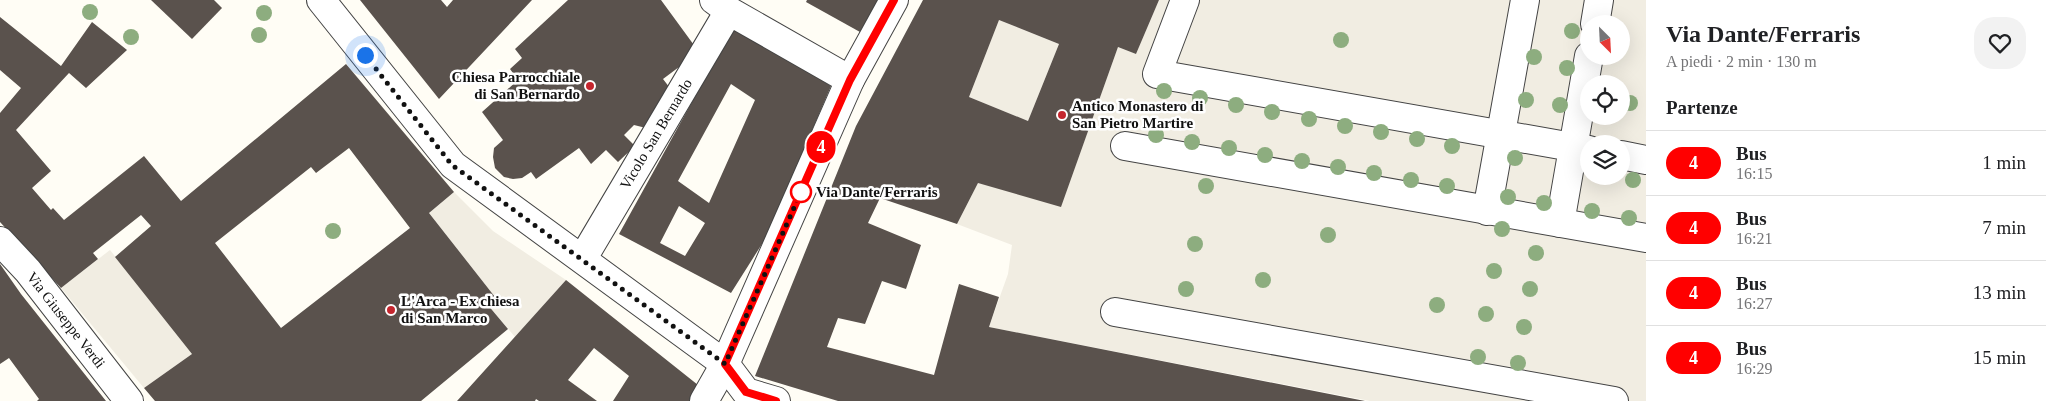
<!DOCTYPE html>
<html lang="it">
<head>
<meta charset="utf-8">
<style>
	body { margin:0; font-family:"Times New Roman",serif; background:#f2f2f2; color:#202124; height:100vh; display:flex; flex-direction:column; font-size:19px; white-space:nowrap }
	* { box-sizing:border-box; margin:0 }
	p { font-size:16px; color:#757577 }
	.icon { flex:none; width:28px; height:28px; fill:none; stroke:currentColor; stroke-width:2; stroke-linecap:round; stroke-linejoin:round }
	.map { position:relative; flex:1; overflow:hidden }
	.drawer { display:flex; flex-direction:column; background:#fff; width:400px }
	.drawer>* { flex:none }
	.badge { padding:0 10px; border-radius:16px; font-size:18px; line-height:32px }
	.needle { width:32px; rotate:156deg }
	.tools { position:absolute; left:1580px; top:15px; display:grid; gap:10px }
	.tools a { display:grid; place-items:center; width:50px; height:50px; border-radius:50%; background:#fff; box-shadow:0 5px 20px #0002; font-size:25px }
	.you { position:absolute; width:25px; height:25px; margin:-12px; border:4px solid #fff; border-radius:50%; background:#1a73e8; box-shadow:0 0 0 8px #1a73e833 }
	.map>.badge { position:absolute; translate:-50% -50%; box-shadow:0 0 0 2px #fff }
	h2 { padding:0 20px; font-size:19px; line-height:45px }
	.round { display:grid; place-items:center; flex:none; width:52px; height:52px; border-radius:20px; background:#f2f2f2 }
	.summary { display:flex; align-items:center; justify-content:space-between; height:85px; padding:0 20px }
	h1 { font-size:24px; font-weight:600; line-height:38px }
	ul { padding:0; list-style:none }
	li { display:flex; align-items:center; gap:15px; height:65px; padding:0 20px; border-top:1px solid #e0e0e0 }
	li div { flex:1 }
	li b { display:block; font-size:19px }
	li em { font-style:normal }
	li .badge { min-width:55px; font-weight:700; text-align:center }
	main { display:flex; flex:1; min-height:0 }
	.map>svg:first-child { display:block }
	.plaza { fill:#f1ede2; fill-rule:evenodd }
	.building { fill:#5a524d; fill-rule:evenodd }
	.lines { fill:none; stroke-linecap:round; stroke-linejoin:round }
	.street-casing { stroke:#444; stroke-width:30 }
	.street { stroke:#fff; stroke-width:28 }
	.tree { fill:#8dad7f }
	.line-casing { stroke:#fff; stroke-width:11 }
	.line { stroke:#f00; stroke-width:8 }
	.walk { stroke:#111; stroke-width:5; stroke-dasharray:0 9 }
	.poi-dot { fill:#c4262e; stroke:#fff; stroke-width:2 }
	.stop-dot { fill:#fff; stroke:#f00; stroke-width:2.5 }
	.labels { text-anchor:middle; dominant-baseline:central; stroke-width:5; stroke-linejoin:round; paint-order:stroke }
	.poi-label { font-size:15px; font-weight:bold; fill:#111; stroke:#fff; text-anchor:start }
	.street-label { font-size:15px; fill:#111; stroke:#fff }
	.stop-label { font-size:15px; font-weight:bold; fill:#111; stroke:#fff; text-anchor:start }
</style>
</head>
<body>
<main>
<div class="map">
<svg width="1646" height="401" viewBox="0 0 1646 401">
	<rect width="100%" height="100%" fill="#fffdf5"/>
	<g class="plaza">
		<path d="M1159 0H1646V401H1370L989 327 1008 274 1012 245 957 224 978 183 1065 195 1118 47 1136 54ZM1589 24H1621V56H1589ZM1589 84H1621V116H1589ZM1589 144H1621V176H1589Z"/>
		<path d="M999 20 1059 44 1028 121 969 97Z"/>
		<path d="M454 192 493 231 566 280 515 337 487 304 495 297 429 213Z"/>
		<path d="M110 250 192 354 144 388 61 288Z"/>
	</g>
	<g class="building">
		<path d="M151 0H214L222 8 192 39Z"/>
		<path d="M360 0H441L447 7 453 0H532L439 99Z"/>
		<path d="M568 0H661L699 52 663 79 673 92 650 129 634 125 624 135 635 146 618 162 606 150 591 164 579 148 536 179 531 172 522 178 513 179 504 177 495 168 493 157 494 148 503 140 482 112 518 80 510 69 522 58 515 49Z"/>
		<path d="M807 0H878L860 32 806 2Z"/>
		<path d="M923 0H1159L1136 54 1118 47 1061 207 978 183 957 224 880 198 868 223 921 245 906 289 882 281 865 324 838 318 827 347 934 375 959 284 999 297 989 327 1365 401H838L755 376 856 126ZM999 20 1059 44 1028 121 969 97Z"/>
		<path d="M0 17 61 66 92 22 127 50 86 88 69 73 16 130 51 171 32 188 51 210 53 208 64 220 144 156 181 201 346 64 454 192 429 213 495 297 487 304 508 329 421 401H155L144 388 192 354 115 257 151 226 141 215 93 253 98 259 61 288 0 222V113L21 88 0 70ZM349 148 410 228 281 328 215 243 311 167 316 173Z"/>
		<path d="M734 26 831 86 767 236 731 293 619 234ZM731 84 755 100 709 203 678 181ZM679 206 705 223 685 256 660 243Z"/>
		<path d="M0 264 21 294 106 401H37L39 399 9 358 0 364Z"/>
		<path d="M566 280 698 385 689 401H613L629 376 594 348 568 380 597 401H539L536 399 535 401H457Z"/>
	</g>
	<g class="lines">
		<defs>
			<g id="street">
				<path d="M321 0 453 165 725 364 746 392 776 401"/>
				<path d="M714 0 729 11 850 80"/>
				<path d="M1185 0 1157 74 1589 150"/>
				<path d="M1595 24 1599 0"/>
				<path d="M1125 146 1646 238"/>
				<path d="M1621 155 1646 160"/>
				<path d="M1487 211 1525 0"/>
				<path d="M1560 223 1589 56"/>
				<path d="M0 241 28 271 129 401"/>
				<path d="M583 258 729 11"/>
				<path d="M1115 312 1614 401"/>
				<path d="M704 401 725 364 850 80 894 0"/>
			</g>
		</defs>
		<use href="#street" class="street-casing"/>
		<use href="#street" class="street"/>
	</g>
	<g class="tree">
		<circle cx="90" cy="12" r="8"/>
		<circle cx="264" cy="13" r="8"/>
		<circle cx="1572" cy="31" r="8"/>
		<circle cx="259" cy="35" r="8"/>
		<circle cx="131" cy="37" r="8"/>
		<circle cx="1341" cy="40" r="8"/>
		<circle cx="1534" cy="57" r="8"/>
		<circle cx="1567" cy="68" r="8"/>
		<circle cx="1164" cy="91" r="8"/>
		<circle cx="1200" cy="98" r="8"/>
		<circle cx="1526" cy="100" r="8"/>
		<circle cx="1630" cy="103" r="8"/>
		<circle cx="1236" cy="105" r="8"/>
		<circle cx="1560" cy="105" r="8"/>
		<circle cx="1272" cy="112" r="8"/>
		<circle cx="1309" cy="119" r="8"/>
		<circle cx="1345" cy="126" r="8"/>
		<circle cx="1381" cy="132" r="8"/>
		<circle cx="1156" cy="135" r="8"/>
		<circle cx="1417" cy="139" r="8"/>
		<circle cx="1192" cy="142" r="8"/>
		<circle cx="1452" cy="146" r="8"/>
		<circle cx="1229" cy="148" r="8"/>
		<circle cx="1265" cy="155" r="8"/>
		<circle cx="1515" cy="158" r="8"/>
		<circle cx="1302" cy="161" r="8"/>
		<circle cx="1338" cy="167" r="8"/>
		<circle cx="1374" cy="173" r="8"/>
		<circle cx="1411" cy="180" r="8"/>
		<circle cx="1633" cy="180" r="8"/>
		<circle cx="1206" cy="186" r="8"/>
		<circle cx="1447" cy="186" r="8"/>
		<circle cx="1508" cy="197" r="8"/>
		<circle cx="1544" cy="203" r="8"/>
		<circle cx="1592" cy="211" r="8"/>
		<circle cx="1629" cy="218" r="8"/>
		<circle cx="1502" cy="229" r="8"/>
		<circle cx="333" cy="231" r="8"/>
		<circle cx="1328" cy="235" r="8"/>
		<circle cx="1195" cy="244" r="8"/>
		<circle cx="1536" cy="253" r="8"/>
		<circle cx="1494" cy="271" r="8"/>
		<circle cx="1263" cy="280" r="8"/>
		<circle cx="1186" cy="289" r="8"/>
		<circle cx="1530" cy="289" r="8"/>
		<circle cx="1437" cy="305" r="8"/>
		<circle cx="1486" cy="314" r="8"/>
		<circle cx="1524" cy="327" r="8"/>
		<circle cx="1478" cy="357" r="8"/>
		<circle cx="1518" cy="363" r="8"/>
	</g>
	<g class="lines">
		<defs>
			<path id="line" d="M776 401 746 392 725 364 850 80 894 0"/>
		</defs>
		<use href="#line" class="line-casing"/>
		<use href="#line" class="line"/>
		<path class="walk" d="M365 55 452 165 725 364 801 192"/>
	</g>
	<g class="poi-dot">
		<circle cx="590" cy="86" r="5"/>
		<circle cx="1062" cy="115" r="5"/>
		<circle cx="391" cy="310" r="5"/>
	</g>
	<circle class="stop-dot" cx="801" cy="192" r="10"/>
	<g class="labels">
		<g class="poi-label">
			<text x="580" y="77" text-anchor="end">Chiesa Parrocchiale<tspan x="580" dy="17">di San Bernardo</tspan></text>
			<text x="1072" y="106">Antico Monastero di<tspan x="1072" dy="17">San Pietro Martire</tspan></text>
			<text x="401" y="301">L'Arca - Ex chiesa<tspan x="401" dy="17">di San Marco</tspan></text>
		</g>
		<g class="street-label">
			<text transform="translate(656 134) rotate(-59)">Vicolo San Bernardo</text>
			<text transform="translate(66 320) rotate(52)">Via Giuseppe Verdi</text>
		</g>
		<g class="stop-label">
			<text x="816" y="192">Via Dante/Ferraris</text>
		</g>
	</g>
</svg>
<div class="tools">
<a><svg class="needle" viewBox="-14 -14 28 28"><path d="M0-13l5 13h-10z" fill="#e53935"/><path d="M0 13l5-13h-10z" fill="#757577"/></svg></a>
<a><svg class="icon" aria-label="locate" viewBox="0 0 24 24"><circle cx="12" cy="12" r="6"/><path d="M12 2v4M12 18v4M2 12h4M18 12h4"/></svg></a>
<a><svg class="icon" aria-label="layers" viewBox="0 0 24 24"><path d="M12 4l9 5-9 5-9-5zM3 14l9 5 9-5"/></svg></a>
</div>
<div class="you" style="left:365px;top:55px"></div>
<b class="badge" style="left:821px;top:147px;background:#f00;color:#fff">4</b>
</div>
<section class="drawer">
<div class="summary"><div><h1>Via Dante/Ferraris</h1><p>A piedi · 2 min · 130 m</p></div><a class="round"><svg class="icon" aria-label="heart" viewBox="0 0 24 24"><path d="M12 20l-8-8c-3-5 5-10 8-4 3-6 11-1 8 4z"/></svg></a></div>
<h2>Partenze</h2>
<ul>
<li><span class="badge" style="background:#f00;color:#fff">4</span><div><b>Bus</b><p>16:15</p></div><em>1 min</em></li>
<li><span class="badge" style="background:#f00;color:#fff">4</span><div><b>Bus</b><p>16:21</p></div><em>7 min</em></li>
<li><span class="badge" style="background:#f00;color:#fff">4</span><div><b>Bus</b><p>16:27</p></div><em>13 min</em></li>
<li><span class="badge" style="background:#f00;color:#fff">4</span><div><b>Bus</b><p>16:29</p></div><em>15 min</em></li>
</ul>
</section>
</main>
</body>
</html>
